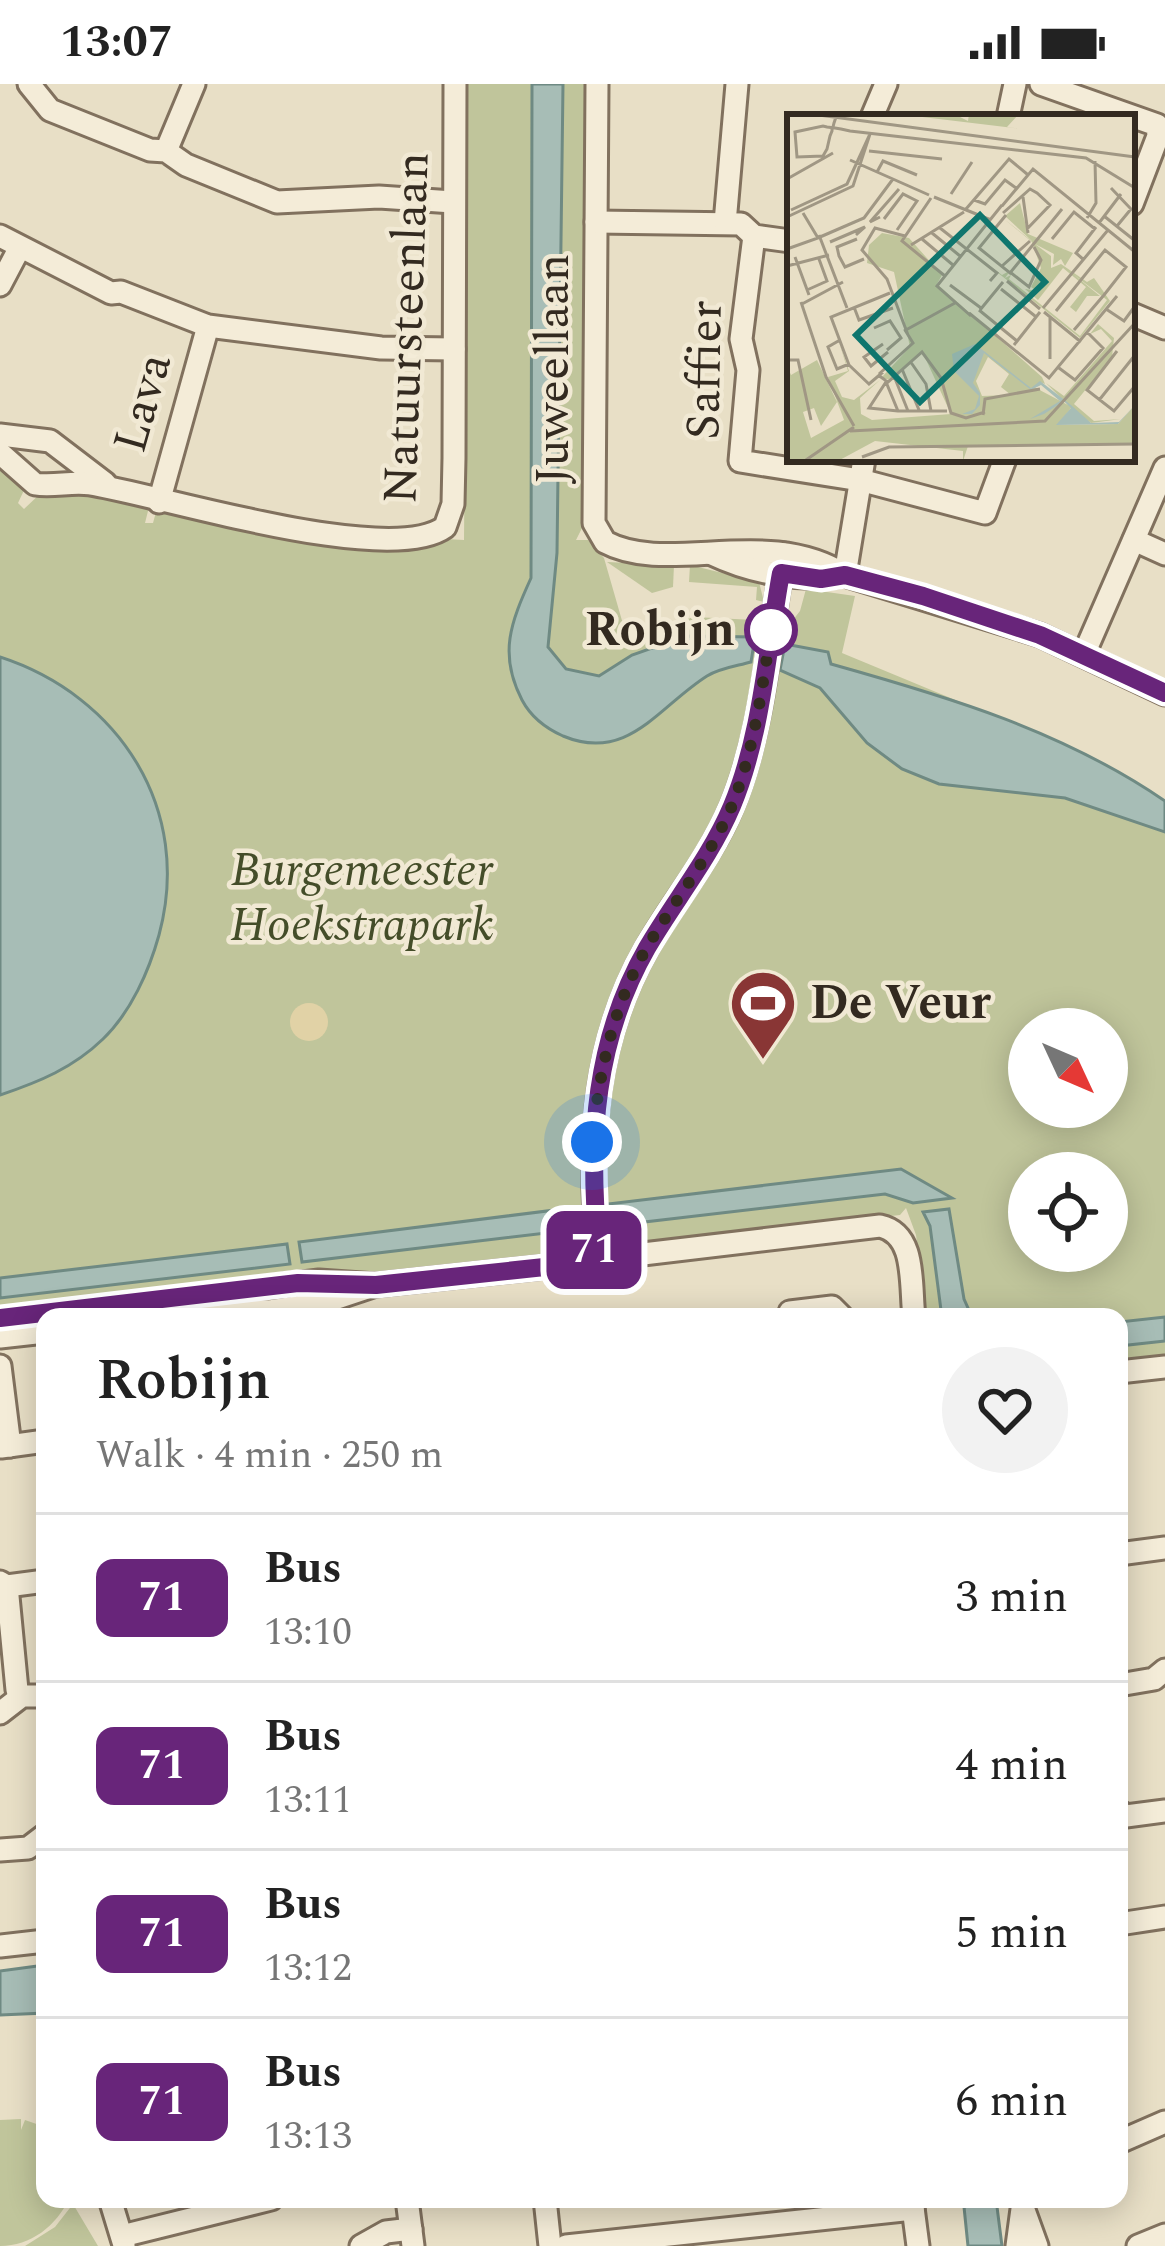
<!DOCTYPE html>
<html lang="en">
<head>
<meta charset="utf-8">
<style>
	body { margin:0; font-family:Spectral,serif; background:#f2f2f2; color:#222; height:100vh; display:flex; flex-direction:column; font-size:45px; white-space:nowrap }
	* { box-sizing:border-box; margin:0 }
	p { font-size:39px; color:#767676 }
	.icon { flex:none; width:66px; height:66px; fill:none; stroke:currentColor; stroke-width:2; stroke-linecap:round; stroke-linejoin:round }
	.map { position:relative; flex:1; overflow:hidden }
	.details { position:absolute; left:36px; top:1224px; width:1092px; height:900px; display:flex; flex-direction:column; background:#fff; border-radius:24px; box-shadow:0 6px 30px #0003 }
	.details>* { flex:none }
	.badge { padding:0 24px; border-radius:18px; font-size:42px; line-height:78px }
	.needle { width:78px; rotate:134deg }
	.fabs { position:absolute; left:1008px; top:924px; display:grid; gap:24px }
	.fabs a { display:grid; place-items:center; width:120px; height:120px; border-radius:50%; background:#fff; box-shadow:0 6px 30px #0003; font-size:60px }
	.you { position:absolute; width:60px; height:60px; margin:-30px; border:9px solid #fff; border-radius:50%; background:#1a73e8; box-shadow:0 0 0 18px #1a73e833 }
	.map>.badge { position:absolute; translate:-50% -50%; box-shadow:0 0 0 6px #fff }
	.round { display:grid; place-items:center; flex:none; width:126px; height:126px; border-radius:63px; background:#f2f2f2 }
	.overview { display:flex; align-items:center; justify-content:space-between; height:204px; padding:0 60px }
	h1 { font-size:57px; font-weight:600; line-height:90px }
	ul { padding:0; list-style:none }
	li { display:flex; align-items:center; gap:36px; height:168px; padding:0 60px; border-top:3px solid #e0e0e0 }
	li div { flex:1 }
	li b { display:block; font-size:45px }
	li em { font-style:normal }
	li .badge { min-width:132px; font-weight:700; text-align:center }
	.status { display:flex; justify-content:space-between; align-items:center; height:84px; padding:0 60px; background:#fff; direction:ltr }
	.status svg { height:33px; fill:currentColor }
	.map>svg:first-child { display:block }
	.green { fill:#c0c59b; fill-rule:evenodd }
	.sand { fill:#e1d2a6 }
	.water { fill:#a7bdb6; stroke:#6f8a83; stroke-width:3 }
	.lines { fill:none; stroke-linecap:round; stroke-linejoin:round }
	.minor-casing { stroke:#81715e; stroke-width:27 }
	.minor { stroke:#f4ecd8; stroke-width:21 }
	.line-casing { stroke:#fff; stroke-width:27 }
	.line { stroke:#68257a; stroke-width:18 }
	.walk { stroke:#332a20; stroke-width:12; stroke-dasharray:0 21.6 }
	.stop-dot { fill:#fff; stroke:#68257a; stroke-width:6 }
	.labels { text-anchor:middle; dominant-baseline:central; stroke-width:9; stroke-linejoin:round; paint-order:stroke }
	.street-label { font-size:48px; fill:#332a20; stroke:#f1e9d4 }
	.stop-label { font-size:48px; font-weight:bold; fill:#332a20; stroke:#f1e9d4; text-anchor:end }
	.park-label { font-size:48px; font-style:italic; fill:#444d29; stroke:#f1e9d4 }
	.poi-label { font-size:48px; font-weight:bold; fill:#332a20; stroke:#f1e9d4; text-anchor:start }
	.inset-road { fill:none; stroke:#a09784; stroke-width:3 }
	.view { fill:#0f766e; fill-opacity:0.15; stroke:#0f766e; stroke-width:6 }
	.inset-edge { fill:none; stroke:#332a20; stroke-width:6 }
</style>
</head>
<body>
<div class="status"><b>13:07</b><svg viewBox="0 0 49 12"><path d="M0 12V9h3v3zM5 12V6h3v6zM10 12V3h3v9zM15 12V0h3v12zM26 1h20v11H26zM47 4h2v5h-2z"/></svg></div>
<div class="map">
<svg width="1165" height="2162" viewBox="0 0 1165 2162">
	<rect width="100%" height="100%" fill="#e8dfc6"/>
	<g class="green">
		<path d="M468 0H532L531 457H557L563 0H588L583 442 576 456H588L604 474 627 554 694 533 755 536 757 526 760 537 789 541 800 527 806 505 855 512 842 569 1090 672 1165 719V1272L1119 1278V1233H927L916 1151 906 1124 900 1131 626 1162 609 1147 590 1149 581 1166 375 1192H304L302 1185 291 1186V1193L0 1226V379L26 402 18 419 24 425 42 408 78 405 149 423 145 439H153L156 428 238 444 464 456ZM1029 945H1107V1023H1029ZM1029 1089H1107V1167H1029Z"/>
		<path d="M607 478 674 481 673 503 652 509Z"/>
		<path d="M690 481 759 498 764 518 756 516 757 503 689 498Z"/>
		<path d="M21 2035V2046L25 2036 45 2043V2115H69C56 2142 31 2162 0 2162V2036Z"/>
		<path d="M73 2120 98 2162H25L55 2143Z"/>
	</g>
	<circle class="sand" cx="309" cy="938" r="19"/>
	<g class="water">
		<path d="M532 0H563L557 469 548 563 566 585 599 592 632 571 686 552 755 553 751 578C737 582 720 584 707 592 658 623 628 679 563 652 545 644 531 633 522 616 498 570 511 538 531 494Z"/>
		<path d="M785 560 828 568 831 580C949 613 1063 647 1165 717V748L1065 714 939 700 902 685 867 659 820 604 780 586Z"/>
		<path d="M0 573C120 612 193 726 159 851 149 887 131 928 103 955 73 984 39 998 0 1011Z"/>
		<path d="M901 1085 952 1114 913 1119 885 1110 610 1142 608 1120Z"/>
		<path d="M587 1122 589 1144 302 1178 299 1158Z"/>
		<path d="M949 1125 964 1215 972 1233H944L941 1226 930 1142 923 1128Z"/>
		<path d="M287 1160 290 1180 0 1214V1194Z"/>
		<path d="M1165 1233V1257L1119 1262V1238Z"/>
		<path d="M45 1881V1929L0 1931V1887Z"/>
		<path d="M973 2115H996L1002 2162H968L964 2123 974 2121Z"/>
	</g>
	<g class="lines">
		<defs>
			<g id="minor">
				<path d="M29 0 50 26 150 66 166 67 186 81 277 118 379 113 453 118"/>
				<path d="M597 0 594 439 605 458C668 492 767 441 845 491L1040 551 1165 610"/>
				<path d="M1041 0 1157 41 1158 52 1132 120"/>
				<path d="M872 33 886 0"/>
				<path d="M1008 33 1015 0"/>
				<path d="M166 67 194 0"/>
				<path d="M596 138 741 140 754 152 790 157"/>
				<path d="M725 139 737 0"/>
				<path d="M0 152 111 209 121 208 208 242 381 264 454 265"/>
				<path d="M754 152 741 255 748 286 740 377 860 396 985 429 1005 375"/>
				<path d="M0 201 19 165"/>
				<path d="M1132 230 1165 244"/>
				<path d="M0 351 50 357 105 399"/>
				<path d="M0 369 35 400C54 403 72 397 90 400 160 411 389 484 445 443L453 420 454 374 455 0"/>
				<path d="M159 418 208 242"/>
				<path d="M1134 456 1165 470"/>
				<path d="M712 470C752 489 801 498 845 491"/>
				<path d="M845 491 864 375"/>
				<path d="M1084 570 1165 384"/>
				<path d="M593 1171 597 1157C588 1055 595 955 647 864 675 815 711 773 732 722 764 644 769 553 784 470"/>
				<path d="M160 1233 230 1225 270 1227 322 1219 376 1201 582 1179 593 1171 626 1172 880 1142C917 1150 910 1201 914 1233"/>
				<path d="M789 1233 790 1228 832 1223 842 1233"/>
				<path d="M0 1235 319 1197 376 1201"/>
				<path d="M0 1253 45 1248"/>
				<path d="M0 1282 10 1362"/>
				<path d="M1119 1288 1165 1283"/>
				<path d="M1 1363 45 1357"/>
				<path d="M1119 1470 1165 1464"/>
				<path d="M0 1498 7 1502 45 1497"/>
				<path d="M7 1502 17 1606 22 1612"/>
				<path d="M1119 1601 1154 1595 1165 1586"/>
				<path d="M0 1629 22 1612H45"/>
				<path d="M1119 1727 1126 1732 1165 1727"/>
				<path d="M0 1766 28 1764 45 1751"/>
				<path d="M1119 1840 1165 1833"/>
				<path d="M0 1862 45 1857"/>
				<path d="M1119 2058 1165 2038"/>
				<path d="M110 2115 124 2161"/>
				<path d="M407 2115 413 2162"/>
				<path d="M545 2115 550 2162"/>
				<path d="M1020 2115 1037 2162"/>
				<path d="M912 2116 918 2162"/>
				<path d="M122 2152 271 2115"/>
				<path d="M361 2162 386 2148 411 2145"/>
				<path d="M566 2162 913 2125"/>
				<path d="M1017 2162 1022 2125"/>
				<path d="M1138 2162 1165 2151"/>
			</g>
		</defs>
		<use href="#minor" class="minor-casing"/>
		<use href="#minor" class="minor"/>
	</g>
	<g class="lines">
		<defs>
			<path id="line" d="M0 1234 298 1199 376 1201 582 1179 593 1171 598 1157C588 1055 595 955 647 864 675 816 710 774 732 722 762 650 767 566 781 489L821 495 845 491 923 512 1040 551 1165 609"/>
		</defs>
		<use href="#line" class="line-casing"/>
		<use href="#line" class="line"/>
		<path class="walk" d="M592 1058C599 990 612 925 646 865 674 817 709 775 731 724 754 668 762 605 771 546"/>
	</g>
	<defs>
		<symbol id="stadium-pin" viewBox="-11 -11 22 30"><path d="M0 17L-7.5 6A9.5 9.5 0 1 1 7.5 6Z" fill="#893635" stroke="#f1e9d4"/><path d="M0-5a6.5 5 0 1 0 0 10a6.5 5 0 1 0 0-10ZM-3.5-1.8h7v3.6h-7Z" fill="#fff"/></symbol>
	</defs>
	<g fill-rule="evenodd">
		<use href="#stadium-pin" x="725" y="881" width="76" height="104"/>
	</g>
	<circle class="stop-dot" cx="771" cy="546" r="24"/>
	<g class="labels">
		<g class="street-label">
			<text transform="translate(407 244) rotate(-88)">Natuursteenlaan</text>
			<text transform="translate(553 285) rotate(-90)">Juweellaan</text>
			<text transform="translate(705 286) rotate(-89)">Saffier</text>
			<text transform="translate(143 319) rotate(-74)">Lava</text>
		</g>
		<g class="stop-label">
			<text x="735" y="546">Robijn</text>
		</g>
		<g class="park-label">
			<text x="362" y="786">Burgemeester<tspan x="362" dy="55">Hoekstrapark</tspan></text>
		</g>
		<g class="poi-label">
			<text x="810" y="919">De Veur</text>
		</g>
	</g>
	<g transform="translate(787 30)">
		<rect width="348" height="348" fill="#e8dfc6"/>
		<path d="M167 0 181 7 182 0H232L220 13 236 15 127 2ZM233 89 241 120 286 139 278 152 274 145 266 151 267 140 248 130 264 142V154L274 150 300 168 307 164 323 187 293 224 182 136 215 161 224 156 218 164 224 161 222 165 293 222 320 186 286 160 313 182H300L289 198 283 193 299 173 276 154 251 186 238 175 250 177 244 173 254 154 245 128 217 105 246 128 218 102ZM95 119 122 124 155 161 150 170 255 263 258 270 253 268 247 273 281 291 259 269 277 282 325 227 314 215 303 220 311 210 327 224 325 243 287 290 307 307 334 305 304 309 284 294 271 311 331 310 348 291V329L181 332 176 347V337L88 327 49 348H0V252L4 261 30 246 50 288 34 312 27 294 16 298 24 324 57 306 41 263 61 257 52 228 62 257 48 267 55 283 67 286 93 266 73 284 74 300 85 306 164 300 135 237 102 266 95 263 123 233 107 158 80 149 82 131ZM201 243 222 260 214 273 224 281 195 282 189 267Z" fill="#c0c59b" fill-rule="evenodd"/>
		<path d="M188 230 244 274 253 267 284 291 304 309 332 308 348 291 331 310 269 311 284 294 277 287 257 300 243 305 273 287 254 271 244 276 197 239 186 269 193 279V291L185 300H175L188 295 192 282 167 257 165 240Z" fill="#a7bdb6"/>
		<path class="inset-road" d="M24 0 348 43M50 0 47 9 46 13 45 15V17L43 22 40 35 36 42 10 43 8 18 36 12 40 13 48 14 54 15 63 17 299 44 348 74M82 37 155 45M63 46 142 81M90 58 96 47 130 61M0 65 46 39M324 74 344 95 330 112M164 80 185 48M147 83 204 106M236 83 241 119M144 84 115 127 158 162M187 86 198 90 218 66 229 74M215 92 246 55 348 138M179 95 222 45 240 60M216 99 243 75 250 79 263 91 240 115M219 101 192 134 223 159 275 95M317 102 347 126M0 103 66 72 83 20 60 70 4 96M93 103 83 108 112 75M300 104 309 89 308 47M97 105 116 80 130 87 110 116M312 109 334 80M153 114 210 159 203 167M145 119 173 142M32 121 60 194M118 122 88 114 75 136 100 165 121 221M33 123 77 104 106 65M70 125 50 133 52 142 58 153 77 145M135 125 166 151M265 125 287 98 308 115M43 128 78 113 69 121M124 131 177 98M0 135 31 124 16 99M8 143 22 181M297 146 289 139 309 113M0 152 42 141M215 152 243 127M223 158 242 173 254 146 247 133M220 167 253 195M163 171 194 194M214 175 248 202M20 176 40 167 32 145M14 188 39 263 67 312M15 190 56 168M67 193 72 206 106 194M256 194 321 116M319 195 337 207 348 192M192 196 230 227M193 196 216 168M269 197 318 136 339 153 317 181M257 198 294 228M182 199 262 264 330 182M184 202 150 172 215 91M263 203V245M87 214 103 207 114 224 100 236M287 216 317 181M117 217 168 189M53 226 41 233 50 255 62 250M96 230 77 243 84 252 101 238M227 231 253 198M330 237 300 276 327 297 348 272M0 246H11L24 306M123 247 139 270 144 297M272 254 288 266 316 234 300 218M115 255 132 296M96 258 82 270 62 251 44 203 103 179M92 260 126 229 118 216M91 261 101 268 135 238 154 264 164 299 179 304 198 298M107 262 121 297M313 285 348 241M111 297 82 294 99 268 111 297H160M196 301 198 285 253 275M63 317 258 307 348 209M75 343 102 333 348 330M16 348 67 313"/>
		<path class="view" d="M193 101 258 168 133 288 69 221Z"/>
		<rect width="348" height="348" class="inset-edge"/>
	</g>
</svg>
<div class="fabs">
<a><svg class="needle" viewBox="-14 -14 28 28"><path d="M0-13l5 13h-10z" fill="#e53935"/><path d="M0 13l5-13h-10z" fill="#767676"/></svg></a>
<a><svg class="icon" aria-label="locate" viewBox="0 0 24 24"><circle cx="12" cy="12" r="6"/><path d="M12 2v4M12 18v4M2 12h4M18 12h4"/></svg></a>
</div>
<div class="you" style="left:592px;top:1058px"></div>
<b class="badge" style="left:594px;top:1166px;background:#68257a;color:#fff">71</b>
<section class="details">
<div class="overview"><div><h1>Robijn</h1><p>Walk · 4 min · 250 m</p></div><a class="round"><svg class="icon" aria-label="heart" viewBox="0 0 24 24"><path d="M12 20l-8-8c-3-5 5-10 8-4 3-6 11-1 8 4z"/></svg></a></div>
<ul>
<li><span class="badge" style="background:#68257a;color:#fff">71</span><div><b>Bus</b><p>13:10</p></div><em>3 min</em></li>
<li><span class="badge" style="background:#68257a;color:#fff">71</span><div><b>Bus</b><p>13:11</p></div><em>4 min</em></li>
<li><span class="badge" style="background:#68257a;color:#fff">71</span><div><b>Bus</b><p>13:12</p></div><em>5 min</em></li>
<li><span class="badge" style="background:#68257a;color:#fff">71</span><div><b>Bus</b><p>13:13</p></div><em>6 min</em></li>
</ul>
</section>
</div>
</body>
</html>
